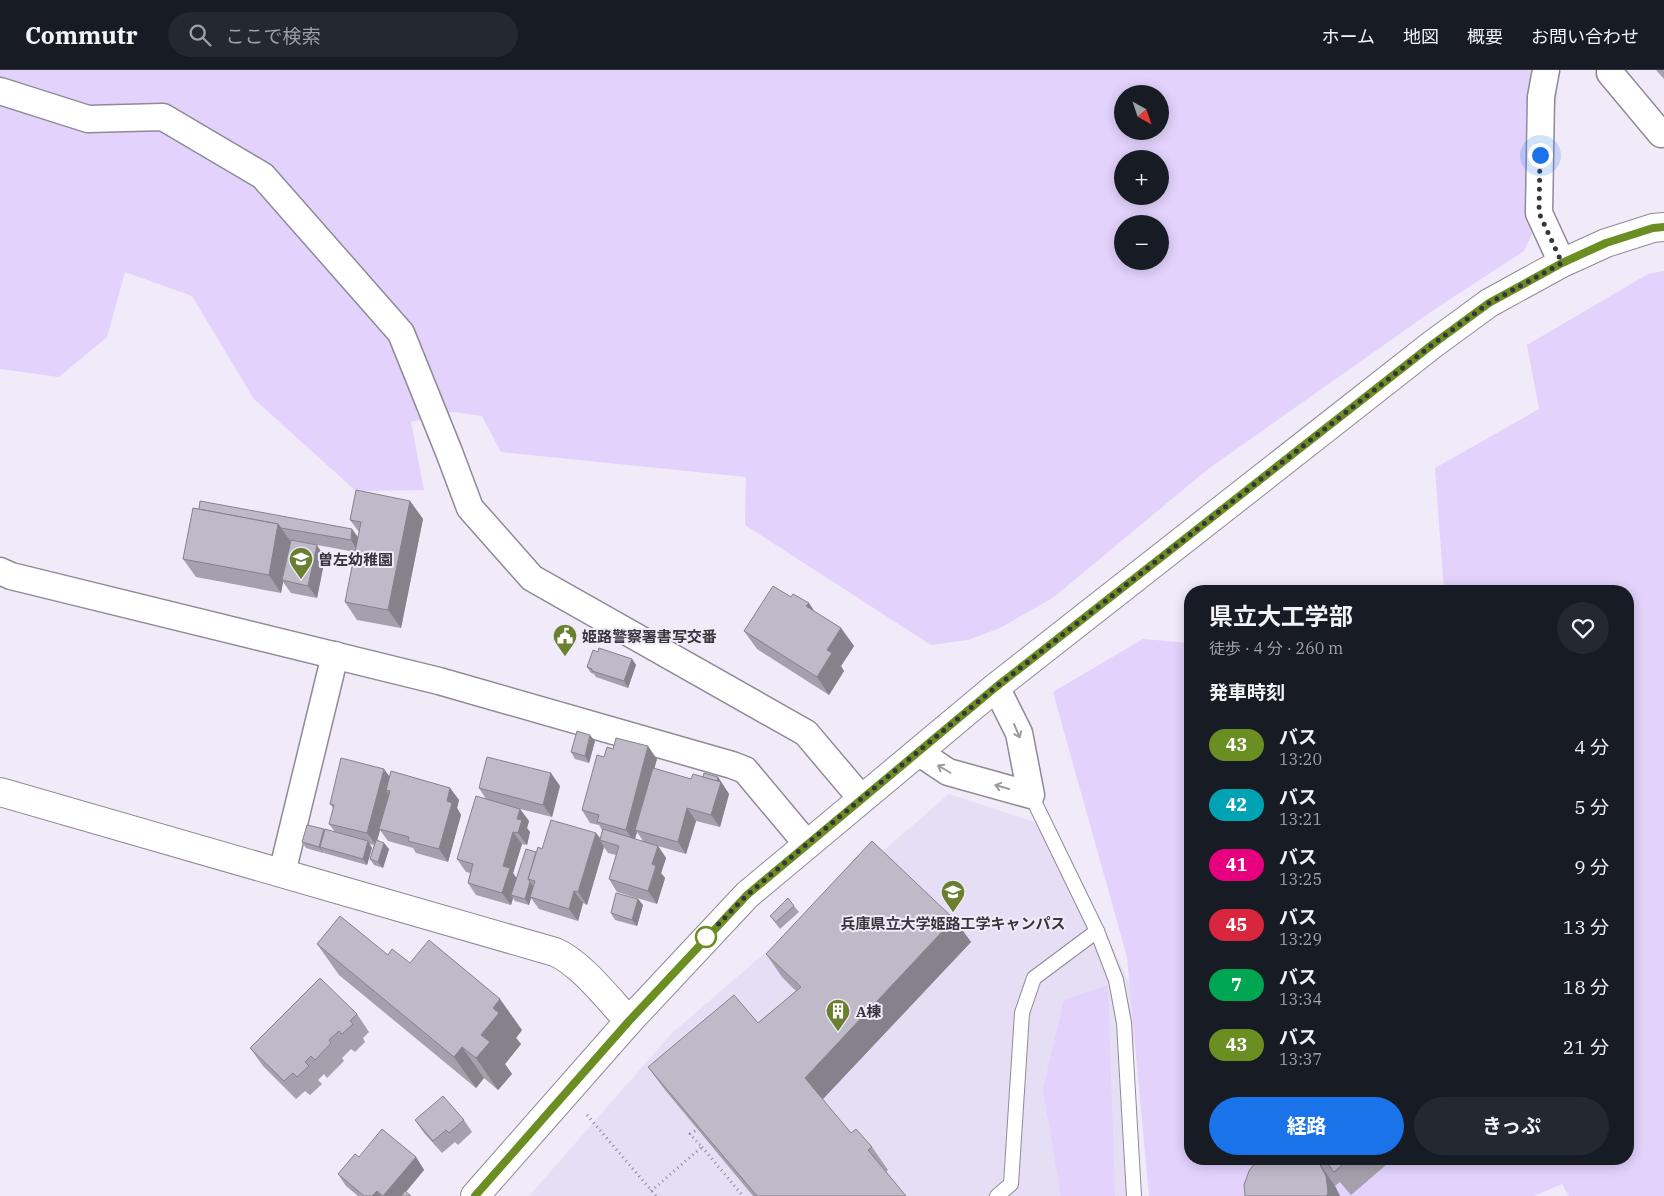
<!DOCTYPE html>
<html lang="ja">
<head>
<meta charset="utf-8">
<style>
	body { margin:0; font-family:"IBM Plex Serif","Noto Sans JP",serif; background:#242831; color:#f1f3f6; height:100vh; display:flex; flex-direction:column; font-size:19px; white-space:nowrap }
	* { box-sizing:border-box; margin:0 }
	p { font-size:16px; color:#9ea1a6 }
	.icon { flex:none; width:28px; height:28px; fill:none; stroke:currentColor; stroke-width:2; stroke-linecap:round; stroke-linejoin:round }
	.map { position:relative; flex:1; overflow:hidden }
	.drawer { position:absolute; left:1184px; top:515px; width:450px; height:580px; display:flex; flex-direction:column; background:#171b24; border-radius:20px; box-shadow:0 2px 12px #0003 }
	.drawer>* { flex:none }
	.badge { padding:0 10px; border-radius:16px; font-size:18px; line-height:32px }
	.needle { width:32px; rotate:140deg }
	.fabs { position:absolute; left:1114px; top:15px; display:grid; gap:10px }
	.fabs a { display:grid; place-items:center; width:55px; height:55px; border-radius:50%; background:#171b24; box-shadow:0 2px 12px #0003; font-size:25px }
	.you { position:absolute; width:25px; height:25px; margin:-12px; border:4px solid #fff; border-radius:50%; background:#1a73e8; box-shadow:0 0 0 8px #1a73e833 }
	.map>.badge { position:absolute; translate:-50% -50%; box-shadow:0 0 0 2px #fff }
	h2 { padding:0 25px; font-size:19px; line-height:45px }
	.round { display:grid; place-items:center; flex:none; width:52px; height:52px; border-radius:26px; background:#242831 }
	.head { display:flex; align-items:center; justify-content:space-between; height:85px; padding:0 25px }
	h1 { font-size:24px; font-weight:700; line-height:38px }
	.action { display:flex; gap:10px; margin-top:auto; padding:10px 25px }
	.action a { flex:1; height:58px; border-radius:30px; background:#1a73e8; color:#fff; font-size:20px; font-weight:700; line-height:58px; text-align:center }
	.action a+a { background:#242831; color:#f1f3f6 }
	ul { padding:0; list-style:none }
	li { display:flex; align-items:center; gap:15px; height:60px; padding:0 25px }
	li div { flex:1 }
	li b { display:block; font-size:19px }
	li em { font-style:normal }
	li .badge { min-width:55px; font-weight:700; text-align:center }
	header { display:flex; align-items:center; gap:30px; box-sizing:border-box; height:70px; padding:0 25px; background:#171b24; border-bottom:1px solid #363941 }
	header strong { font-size:24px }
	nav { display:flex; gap:28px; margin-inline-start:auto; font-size:18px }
	.search { width:350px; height:45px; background:#242831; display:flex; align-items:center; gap:12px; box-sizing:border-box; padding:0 18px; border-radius:28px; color:#9ea1a6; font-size:19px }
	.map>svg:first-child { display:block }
	.built { fill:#e6def4 }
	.green { fill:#e2d2fc; fill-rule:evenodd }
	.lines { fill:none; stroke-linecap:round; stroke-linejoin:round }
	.lane-casing { stroke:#8f8a98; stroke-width:16 }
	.street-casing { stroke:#8f8a98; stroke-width:29 }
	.secondary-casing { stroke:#8f8a98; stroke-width:30 }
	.path { stroke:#8e8a95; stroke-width:3; stroke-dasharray:1 4; stroke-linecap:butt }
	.lane { stroke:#fff; stroke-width:14 }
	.street { stroke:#fff; stroke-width:26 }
	.secondary { stroke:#fff; stroke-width:28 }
	.wall { fill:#a4a0ac; fill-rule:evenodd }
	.shaded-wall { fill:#86828c }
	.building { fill:#bfbac8; stroke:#86828c }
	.oneway { stroke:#9c9a9e }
	.line-casing { stroke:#fff; stroke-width:11 }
	.line { stroke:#6b8e23; stroke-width:8 }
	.walk { stroke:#38363c; stroke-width:5; stroke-dasharray:0 9 }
	.stop-dot { fill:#fff; stroke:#6b8e23; stroke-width:2.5 }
	.labels { text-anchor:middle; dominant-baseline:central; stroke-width:4; stroke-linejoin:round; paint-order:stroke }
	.poi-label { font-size:15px; font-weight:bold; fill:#38363c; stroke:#f0eaf9; text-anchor:start }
</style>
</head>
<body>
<header>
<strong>Commutr</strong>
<div class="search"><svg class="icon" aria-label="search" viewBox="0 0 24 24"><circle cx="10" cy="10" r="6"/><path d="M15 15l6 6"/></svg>ここで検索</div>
<nav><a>ホーム</a><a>地図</a><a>概要</a><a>お問い合わせ</a></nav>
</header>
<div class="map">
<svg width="1664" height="1126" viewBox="0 0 1664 1126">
	<rect width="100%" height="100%" fill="#f0eaf9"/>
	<path class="built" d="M949 724 1055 759 1136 927 1128 1126H529L671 964Z"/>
	<g class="green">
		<path d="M0 0H1559L1546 133 1524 181 1435 239 1208 399 1054 527 1000 558 968 570 931 575 745 455 746 407 501 382 482 346 453 342 411 352 424 420 356 421 254 329 192 226 125 202 107 267 59 307 0 299ZM1122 24H1160V61H1122ZM1122 89H1160V126H1122ZM1122 154H1160V191H1122Z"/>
		<path d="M1664 201V1126H1569L1562 1114 1534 1126H1149L1127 887 1053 622 1143 569 1190 573V1089H1628V521H1444L1435 398 1539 339 1527 275 1648 204Z"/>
		<path d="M1108 915 1115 1126H1061L1043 1019 1064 930Z"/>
	</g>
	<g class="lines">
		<defs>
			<g id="lane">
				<path d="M1031 725 1097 861 1116 910 1124 953 1134 1126"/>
				<path d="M997 1126 1011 1114 1022 943 1034 908 1097 861"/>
			</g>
			<g id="street">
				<path d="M1546 0 1541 27 1539 143 1562 193"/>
				<path d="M1610 0V3L1661 64"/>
				<path d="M0 21 88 49 163 47 263 106 401 263 449 382 470 438 532 508 806 663 861 728"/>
				<path d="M0 501 11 506 439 611 732 695 745 700 807 774"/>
				<path d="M918 682 948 702 1031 725 1019 663 996 617"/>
				<path d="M282 803 335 585"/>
			</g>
			<g id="secondary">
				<path d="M0 722 555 882C581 893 609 930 629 951"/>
				<path d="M475 1126 629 951 747 825 996 617 1433 274 1489 233 1562 193 1606 173 1653 158 1664 157"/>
			</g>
		</defs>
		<use href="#lane" class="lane-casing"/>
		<use href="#street" class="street-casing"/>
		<use href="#secondary" class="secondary-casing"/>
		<g class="path">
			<path d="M587 1045 656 1126"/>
			<path d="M702 1077 743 1126"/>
			<path d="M651 1121 702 1077 690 1064 698 1059"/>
		</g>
		<use href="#lane" class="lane"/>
		<use href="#street" class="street"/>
		<use href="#secondary" class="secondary"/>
	</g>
	<g class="wall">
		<path d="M1656 0H1664V9Z"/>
		<path d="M410 431 423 449 401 558 357 550 345 532 355 482 301 472 325 488 317 528 291 523 283 512 281 523 196 507 183 489 193 438 352 459 358 467 359 462 350 450Z"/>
		<path d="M815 542 841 558 854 576 841 596 844 601 829 625 757 579 744 561Z"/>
		<path d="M598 582 632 589 636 595 628 618 596 607 594 604 591 603 587 597Z"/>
		<path d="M595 671 589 693 575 689 571 682Z"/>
		<path d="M604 687 657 689 654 698 691 709 703 707H718L729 724 720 757 696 751 686 784 658 776 666 788 661 803 665 808 657 834 617 822 609 809 616 785 608 783 604 777 587 835 583 833 578 851 539 839 531 828 529 835 515 831 513 828 511 835 476 825 468 813 470 803 466 802 457 789 486 729 479 718 560 716 552 747 520 739 529 751 527 758 530 762 527 775 522 774 513 803 516 808 536 782 542 779 596 763 600 768 602 760 599 755 590 753 582 740ZM637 762 643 771 635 769Z"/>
		<path d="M390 707 450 718 459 730 457 738 461 745 448 792 416 783 413 778 388 771 380 760 377 770 389 779 383 798 374 795 370 789 374 775 369 774 372 778 367 795 324 783 323 782V783L306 778 302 772 324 759 325 761 335 762 329 754 333 738 330 734Z"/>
		<path d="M638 829 643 835 637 856 615 850 611 843Z"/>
		<path d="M794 836 799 842 780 859 770 846Z"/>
		<path d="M954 849 971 872 822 1030 851 1063 872 1077 888 1100 886 1102 906 1126H753L665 1020 648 997 758 953 796 921 782 907 766 884Z"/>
		<path d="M317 874 410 893 522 960 516 968 521 974 505 994 512 1004 498 1020 484 1008 476 1018 339 905Z"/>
		<path d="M357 944 369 962 363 968 365 972 355 982 351 979 342 988 344 991 327 1008 324 1004 318 1010 322 1014 310 1025 305 1021 296 1029 263 996 250 978Z"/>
		<path d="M415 1050H464L472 1062 458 1075 455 1072 442 1083 424 1063Z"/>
		<path d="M359 1087H416L424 1100 406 1122 411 1126H358L346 1116 338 1104Z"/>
		<path d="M1253 1089H1393L1351 1125 1340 1112 1335 1116 1340 1126H1245L1256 1092Z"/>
	</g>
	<g class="shaded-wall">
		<path d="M410 431 423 449 401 558 388 540Z"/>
		<path d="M278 454 291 472 282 510 283 512 281 523 269 505Z"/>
		<path d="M352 459 361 472 359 483 351 470Z"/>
		<path d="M317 475 325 488 317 528 308 516Z"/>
		<path d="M809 533 821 551 806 536Z"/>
		<path d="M841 558 854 576 841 596 844 601 829 625 817 607 827 580Z"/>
		<path d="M632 589 636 595 628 618 624 611Z"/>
		<path d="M590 665 595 671 589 693 585 686Z"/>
		<path d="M648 676 657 689 637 761 635 760 637 762 634 772 626 760Z"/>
		<path d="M384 699 393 711 386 720 389 724 379 759 380 760 376 775 367 763Z"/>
		<path d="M551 703 560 716 552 747 543 735Z"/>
		<path d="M718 707 729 724 720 757 711 745 716 715Z"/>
		<path d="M450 718 459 730 457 738 461 745 448 792 439 779 447 731Z"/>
		<path d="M687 738 696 751 686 784 678 772Z"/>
		<path d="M520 739 529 751 527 758 530 762 527 775 518 763 517 749Z"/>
		<path d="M324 759 328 765 320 777 323 783 319 777Z"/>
		<path d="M513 762 522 774 513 803 518 810 511 825 513 828 511 835 502 823 503 796Z"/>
		<path d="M596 763 602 771 600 770 604 777 587 835 578 822Z"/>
		<path d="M368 771 372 778 367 795 363 789Z"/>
		<path d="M384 773 389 779 383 798 378 792Z"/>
		<path d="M658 776 666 788 661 803 665 808 657 834 648 821 652 794Z"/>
		<path d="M530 812 534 818 529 835 525 829Z"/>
		<path d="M574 821 583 833 578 851 569 839Z"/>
		<path d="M638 829 643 835 637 856 632 850Z"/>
		<path d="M954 849 971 872 821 1031 805 1008Z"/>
		<path d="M500 929 522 960 516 968 521 974 505 994 512 1004 498 1020 476 988 481 965 493 938Z"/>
		<path d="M462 977 484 1008 476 1018 454 987Z"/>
		<path d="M416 1087 424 1100 402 1126H383Z"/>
		<path d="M1319 1093 1335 1116 1340 1126H1327Z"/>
		<path d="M377 1121 381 1126H372Z"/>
	</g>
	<g class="building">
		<path d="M356 420 410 431 388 540 345 532 361 452 350 450Z"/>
		<path d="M200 431 352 459 351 470 281 458 278 454 199 439Z"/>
		<path d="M193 438 278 454 269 505 183 489Z"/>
		<path d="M291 470 317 475 308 516 282 510Z"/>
		<path d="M773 516 791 527 793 524 809 533 806 536 841 558 827 580 832 583 817 607 744 561Z"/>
		<path d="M599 578 632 589 624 611 592 601V599L587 597 593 580 598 582Z"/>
		<path d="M577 661 590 665 585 686 571 682Z"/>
		<path d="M616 668 648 676 626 760 597 752 599 745 582 740 597 685 604 687 607 677 613 679Z"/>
		<path d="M487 687 551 703 543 735 479 718Z"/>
		<path d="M341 688 384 699 367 763 329 754 334 735 330 734Z"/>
		<path d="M653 698 691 709 693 704 721 712 711 745 687 738 678 772 635 760Z"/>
		<path d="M391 701 450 718 447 731 452 733 439 779 408 771 409 767 379 759 390 721 386 720Z"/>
		<path d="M704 703 718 707 717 711 703 707Z"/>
		<path d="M476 726 520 739 517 749 522 750 518 763 513 762 503 796 510 798 502 823 468 813 473 794 457 789Z"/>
		<path d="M551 750 596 763 578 822 574 821 569 839 530 827 535 811 528 809 538 777 542 779Z"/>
		<path d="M307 755 324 759 319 777 302 772Z"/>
		<path d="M325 759 368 771 363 789 320 777Z"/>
		<path d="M603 759 658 776 652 794 656 796 648 821 609 809 619 776 600 770Z"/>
		<path d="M376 770 384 773 378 792 370 789Z"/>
		<path d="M872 771 954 849 805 1008 851 1063 856 1059 872 1077 868 1080 906 1126H757L648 997 734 925 758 953 801 917 766 884Z"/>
		<path d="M526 779 536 782 528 809 530 812 525 829 511 825Z"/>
		<path d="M616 823 638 829 632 850 611 843Z"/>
		<path d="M788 828 794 836 776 852 770 846Z"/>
		<path d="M340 846 388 885 392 879 410 893 429 870 500 929 493 938 499 943 481 965 490 972 476 988 462 977 454 987 317 874Z"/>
		<path d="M320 908 357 944 350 951 353 954 342 964 339 961 329 970 331 973 315 990 311 986 305 992 309 996 297 1007 293 1003 284 1011 250 978Z"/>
		<path d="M443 1026 464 1050 449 1063 446 1060 433 1071 415 1050Z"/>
		<path d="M382 1059 416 1087 383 1126 377 1121 372 1126H364L338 1104 355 1084 359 1087Z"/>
		<path d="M1258 1089H1349L1334 1102 1324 1089 1319 1093 1326 1106 1328 1122 1327 1126H1245L1244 1115 1249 1101Z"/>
		<path d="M405 1121 411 1126H401Z"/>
	</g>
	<defs><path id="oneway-shaft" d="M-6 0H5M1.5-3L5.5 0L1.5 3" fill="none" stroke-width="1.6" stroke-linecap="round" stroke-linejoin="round" transform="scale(1.25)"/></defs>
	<g class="oneway">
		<use href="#oneway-shaft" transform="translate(1017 661) rotate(67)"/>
		<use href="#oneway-shaft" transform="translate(944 699) rotate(-150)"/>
		<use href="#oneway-shaft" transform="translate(1002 717) rotate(-164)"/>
	</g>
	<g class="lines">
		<defs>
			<path id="line" d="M475 1126 629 951 747 825 996 617 1433 274 1489 233 1562 193 1606 173 1653 158 1664 157"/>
		</defs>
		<use href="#line" class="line-casing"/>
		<use href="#line" class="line"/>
		<path class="walk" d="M706 867 747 825 807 774 996 617 1433 274 1489 233 1562 193 1539 143 1540 85"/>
	</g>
	<defs>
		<symbol id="school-pin" viewBox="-11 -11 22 30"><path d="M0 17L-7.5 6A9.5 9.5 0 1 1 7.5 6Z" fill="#6a7f30" stroke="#f0eaf9"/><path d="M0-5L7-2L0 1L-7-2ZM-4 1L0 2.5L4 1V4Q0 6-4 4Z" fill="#fff"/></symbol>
		<symbol id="civic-pin" viewBox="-11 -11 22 30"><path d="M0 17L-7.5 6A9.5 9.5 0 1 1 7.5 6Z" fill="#6a7f30" stroke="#f0eaf9"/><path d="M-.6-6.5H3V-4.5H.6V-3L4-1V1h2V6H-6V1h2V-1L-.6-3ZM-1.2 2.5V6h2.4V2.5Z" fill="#fff"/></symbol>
		<symbol id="university-pin" viewBox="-11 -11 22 30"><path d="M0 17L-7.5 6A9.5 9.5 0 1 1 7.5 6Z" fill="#6a7f30" stroke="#f0eaf9"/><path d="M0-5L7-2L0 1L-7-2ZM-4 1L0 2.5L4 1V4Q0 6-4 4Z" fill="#fff"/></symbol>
		<symbol id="building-pin" viewBox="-11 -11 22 30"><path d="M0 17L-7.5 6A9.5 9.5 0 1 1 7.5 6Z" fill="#6a7f30" stroke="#f0eaf9"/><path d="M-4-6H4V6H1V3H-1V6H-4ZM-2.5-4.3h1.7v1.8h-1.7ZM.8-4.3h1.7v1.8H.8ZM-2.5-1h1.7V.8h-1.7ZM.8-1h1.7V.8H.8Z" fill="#fff"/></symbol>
	</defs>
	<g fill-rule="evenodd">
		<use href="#school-pin" x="287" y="475" width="28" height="38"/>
		<use href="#civic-pin" x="551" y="552" width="28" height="38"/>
		<use href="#university-pin" x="939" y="808" width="28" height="38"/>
		<use href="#building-pin" x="824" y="927" width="28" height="38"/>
	</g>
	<circle class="stop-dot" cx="706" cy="867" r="10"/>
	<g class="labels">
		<g class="poi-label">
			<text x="318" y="489">曽左幼稚園</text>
			<text x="582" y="566">姫路警察署書写交番</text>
			<text x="953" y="853" text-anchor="middle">兵庫県立大学姫路工学キャンパス</text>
			<text x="856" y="941">A棟</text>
		</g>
	</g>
</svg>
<div class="fabs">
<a><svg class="needle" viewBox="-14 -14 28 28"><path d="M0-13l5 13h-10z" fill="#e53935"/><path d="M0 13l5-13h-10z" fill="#9ea1a6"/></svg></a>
<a>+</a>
<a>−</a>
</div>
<div class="you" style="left:1540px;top:85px"></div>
<section class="drawer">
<div class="head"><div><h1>県立大工学部</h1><p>徒歩 · 4 分 · 260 m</p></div><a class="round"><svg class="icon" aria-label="heart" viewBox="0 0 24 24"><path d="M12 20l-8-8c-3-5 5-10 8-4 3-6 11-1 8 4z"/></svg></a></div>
<h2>発車時刻</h2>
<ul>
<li><span class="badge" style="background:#6b8e23;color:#fff">43</span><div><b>バス</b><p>13:20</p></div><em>4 分</em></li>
<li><span class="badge" style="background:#00a3b4;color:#fff">42</span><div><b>バス</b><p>13:21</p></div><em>5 分</em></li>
<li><span class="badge" style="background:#e6007e;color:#fff">41</span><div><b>バス</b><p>13:25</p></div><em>9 分</em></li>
<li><span class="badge" style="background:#d7263d;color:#fff">45</span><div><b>バス</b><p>13:29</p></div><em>13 分</em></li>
<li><span class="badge" style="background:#00a651;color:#fff">7</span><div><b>バス</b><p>13:34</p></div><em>18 分</em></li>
<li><span class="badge" style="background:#6b8e23;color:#fff">43</span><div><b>バス</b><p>13:37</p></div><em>21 分</em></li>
</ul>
<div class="action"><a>経路</a><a>きっぷ</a></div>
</section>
</div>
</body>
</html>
